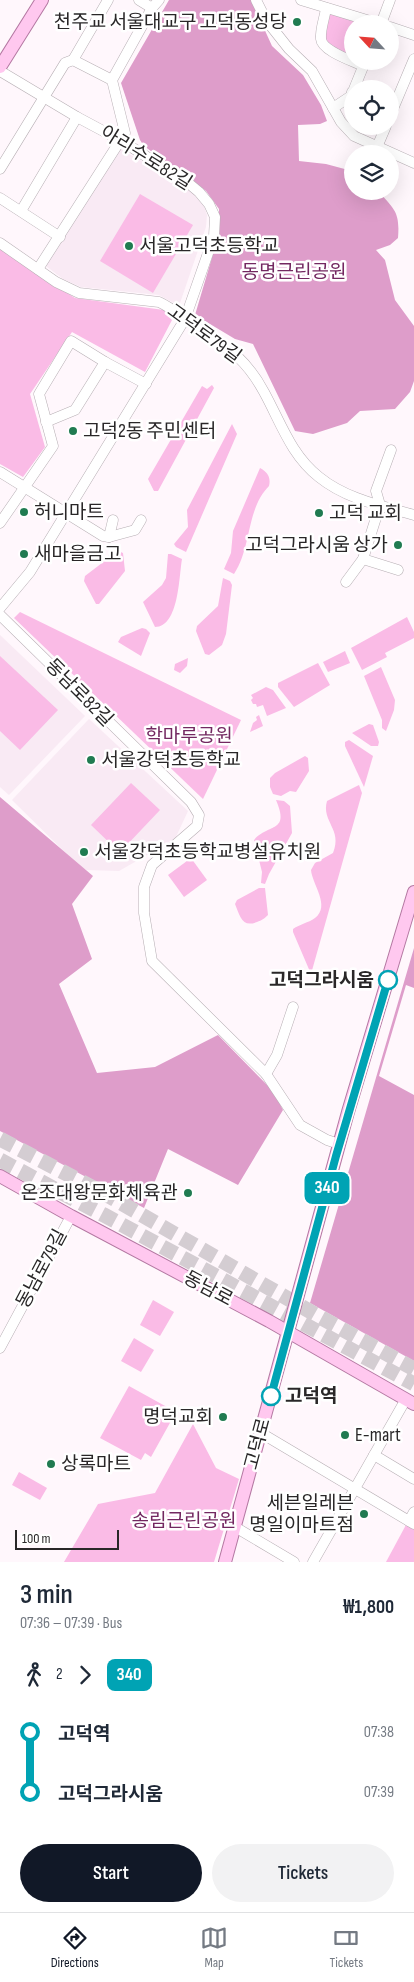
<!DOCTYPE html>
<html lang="en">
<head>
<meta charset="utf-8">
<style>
	body { margin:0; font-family:"Sofia Sans Condensed","Noto Sans KR",sans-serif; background:#f2f2f3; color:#1f2937; height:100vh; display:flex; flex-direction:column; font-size:19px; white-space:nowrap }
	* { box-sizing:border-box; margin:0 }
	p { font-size:16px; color:#747a83 }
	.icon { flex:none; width:28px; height:28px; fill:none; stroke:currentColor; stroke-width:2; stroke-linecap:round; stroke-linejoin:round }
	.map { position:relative; height:1562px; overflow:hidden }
	.drawer { display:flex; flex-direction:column; background:#fff; flex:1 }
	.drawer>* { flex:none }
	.badge { padding:0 10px; border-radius:8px; font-size:18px; line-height:32px }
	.needle { width:32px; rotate:296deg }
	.fabs { position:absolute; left:344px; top:15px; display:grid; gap:10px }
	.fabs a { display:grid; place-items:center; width:55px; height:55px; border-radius:50%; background:#fff; box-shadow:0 5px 20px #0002; font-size:25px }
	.scale { position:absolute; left:15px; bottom:12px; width:104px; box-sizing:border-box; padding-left:5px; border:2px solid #292728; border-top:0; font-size:14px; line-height:18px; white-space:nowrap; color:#292728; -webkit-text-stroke:4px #fff; paint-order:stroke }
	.map>.badge { position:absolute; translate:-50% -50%; box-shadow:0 0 0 2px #fff }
	.legs { display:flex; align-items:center; gap:8px; height:55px; padding:0 20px; font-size:16px }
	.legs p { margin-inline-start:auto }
	.headline { display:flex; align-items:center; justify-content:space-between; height:85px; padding:0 20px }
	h1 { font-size:28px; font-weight:600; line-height:38px }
	.primary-button { display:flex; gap:10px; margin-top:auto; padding:10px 20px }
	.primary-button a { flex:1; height:58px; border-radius:30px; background:#111827; color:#fff; font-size:20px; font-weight:600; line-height:58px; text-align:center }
	.primary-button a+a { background:#f2f2f3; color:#1f2937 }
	ul { padding:0 20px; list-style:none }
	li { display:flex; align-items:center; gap:18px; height:60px; font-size:19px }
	li i { display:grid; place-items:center; width:8px; height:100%; margin:0 6px; background:currentColor }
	li i::after { content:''; width:12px; height:12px; margin:-6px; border:4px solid; border-radius:50%; background:#fff }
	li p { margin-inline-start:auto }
	li:first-child i { background:linear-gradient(#0000 50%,currentColor 0) }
	li:last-child i { background:linear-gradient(currentColor 50%,#0000 0) }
	.tabs { display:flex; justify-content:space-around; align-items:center; height:70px; border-top:1px solid #e0e1e3; background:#fff; font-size:14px; color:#747a83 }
	.tabs a { display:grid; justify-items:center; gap:2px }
	.tabs .current { color:#111827 }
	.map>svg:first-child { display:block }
	.built { fill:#f9eaf4 }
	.green { fill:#fabbe6 }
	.forest { fill:#de9dca }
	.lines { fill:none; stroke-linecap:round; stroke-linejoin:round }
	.highway-tunnel { stroke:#d4cdd2; stroke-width:15; stroke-dasharray:15 8; stroke-linecap:butt }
	.minor-casing { stroke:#b7afb4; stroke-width:11 }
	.major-casing { stroke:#b478a2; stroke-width:14 }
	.minor { stroke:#fff; stroke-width:10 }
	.major { stroke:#ffc8ef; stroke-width:12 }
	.line-1-casing { stroke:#fff; stroke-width:11 }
	.line-1 { stroke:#00a3b4; stroke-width:8 }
	.poi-dot { fill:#207b51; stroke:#fff; stroke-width:2 }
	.stop-1-dot { fill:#fff; stroke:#00a3b4; stroke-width:2.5 }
	.labels { text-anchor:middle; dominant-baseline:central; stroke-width:5; stroke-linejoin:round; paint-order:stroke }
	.poi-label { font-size:19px; fill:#292728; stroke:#fff; text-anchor:start }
	.street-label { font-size:19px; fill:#292728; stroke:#fff }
	.park-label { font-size:19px; fill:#732861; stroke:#fff }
	.stop-label { font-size:19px; font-weight:bold; fill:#292728; stroke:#fff; text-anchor:end }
</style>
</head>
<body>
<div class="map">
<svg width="414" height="1562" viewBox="0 0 414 1562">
	<rect width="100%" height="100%" fill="#fff7fc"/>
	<g class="built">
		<path d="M119 148 190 189 198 196 204 206 207 215 206 227 179 306 159 295 81 287 63 279 46 266Z"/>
		<path d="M0 635 85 716 9 795 0 787Z"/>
		<path d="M89 719 188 811 175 839 119 871 86 870 79 866 12 800Z"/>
	</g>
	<g class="green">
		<path d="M327 9 377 24H352V60L323 44Z"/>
		<path d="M140 194 193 225 153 293 100 261Z"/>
		<path d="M0 249 75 298 164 310 172 320 145 372 72 332 30 394 45 447 23 477 0 464Z"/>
		<path d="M212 385 214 388 158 491H154L148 479 202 386 207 389Z"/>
		<path d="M232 424 237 434 186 552 176 547 174 544 188 527 187 510Z"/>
		<path d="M260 468C268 472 271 478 269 486 246 509 252 547 234 574L224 569 231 553 233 531Z"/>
		<path d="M116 550 123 553 125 571 99 604H96L84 581 85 576 102 563 112 551Z"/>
		<path d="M168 554H171L182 559C179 576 179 627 155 627L143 602 162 585 166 578Z"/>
		<path d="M223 578 230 581 232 585 226 634 222 645 209 655 205 654 196 631 197 626 218 606Z"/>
		<path d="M20 612 241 720 203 799 14 618Z"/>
		<path d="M407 617 414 632V638L385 653 387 657 362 670 351 648Z"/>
		<path d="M142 628 146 629 150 633 141 656 118 642 121 637Z"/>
		<path d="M345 651 350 663 328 672 323 662Z"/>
		<path d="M0 656 58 710 20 750 0 731Z"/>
		<path d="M188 658 187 666 180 673 174 670 175 664Z"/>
		<path d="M318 663 330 685 294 707 278 687V683Z"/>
		<path d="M381 667 395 700 394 710 386 731 382 728V720L364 676Z"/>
		<path d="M266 687 273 690 286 708 267 716 263 705 257 707 256 704H253L251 700 253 698 251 695Z"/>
		<path d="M259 715 263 726 250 732 253 723 257 720 256 717Z"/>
		<path d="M369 724 373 725 379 742 378 746H371L352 733Z"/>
		<path d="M349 740 373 756 364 787 345 746V742Z"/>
		<path d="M305 756 308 758 309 771 296 792 290 791 281 796 273 794 270 787V778L275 773Z"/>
		<path d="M131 783 160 810 124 848 116 849 91 825Z"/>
		<path d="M359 785 362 793 311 974 293 932V929C300 924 308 923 315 918 331 906 312 884 311 870L315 863 333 853C343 829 321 822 327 801Z"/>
		<path d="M276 800 284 801 290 806 292 833 269 874 265 884 261 883 262 872 254 840C269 823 290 833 276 800Z"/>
		<path d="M191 858 207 880 184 897 168 875Z"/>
		<path d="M259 888H265L268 915C264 919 262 920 257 922 242 928 240 916 235 904L237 900Z"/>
		<path d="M153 1300 174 1312 160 1336 140 1325Z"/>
		<path d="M134 1338 154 1350 141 1372 121 1361Z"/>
		<path d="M129 1386 176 1412 151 1457 145 1453 141 1460 100 1438Z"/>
		<path d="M193 1424 216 1468 239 1479 214 1562H64L98 1504 155 1493Z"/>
		<path d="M19 1472 47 1488 40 1500 12 1485Z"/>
		<path d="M407 1523 414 1527V1562H386Z"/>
	</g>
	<g class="forest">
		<path d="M169 0H251L272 46 303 75 321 105 327 121 320 124 298 125 299 161 326 164 352 171V191H378C395 210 400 212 398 238L390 245 376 250 385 260 395 300 414 326V381L410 392 395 409 360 411 347 423 313 434 295 431 253 344 235 339 195 315 219 234V209L206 191 144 146 140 140 121 83Z"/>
		<path d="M0 797 93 876 72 904 92 959 59 984 97 1073 155 1067 218 1035 274 1092 283 1110 238 1185 168 1149 144 1208 0 1131Z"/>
		<path d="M414 948V988L406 985 379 1076 414 1095V1361L310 1303Z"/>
	</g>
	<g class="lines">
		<g class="highway-tunnel">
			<path d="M0 1139 107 1195 318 1316 414 1369"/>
			<path d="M0 1160 104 1215 414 1384"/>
		</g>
		<defs>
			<g id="minor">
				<path d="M139 0 152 8"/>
				<path d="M256 0 266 20 289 49 312 71 341 122 354 136 414 163"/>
				<path d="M301 0 380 24"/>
				<path d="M326 8C325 17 320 29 321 39 322 51 353 61 363 66"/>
				<path d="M381 24 390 0"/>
				<path d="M390 27 414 35"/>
				<path d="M73 60 112 80"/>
				<path d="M0 71 77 117 120 140 187 182 199 192 209 204 215 217 214 236 185 319 30 572 0 608"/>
				<path d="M354 89 365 62"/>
				<path d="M333 108 351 96 352 92"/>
				<path d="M390 116 414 59"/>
				<path d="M377 147 386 126"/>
				<path d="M0 169 65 63 73 60 108 0"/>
				<path d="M0 198 60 237"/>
				<path d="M21 211 77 117"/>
				<path d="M0 243 56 282 79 293 159 302C170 307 178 314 188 321 222 345 243 353 264 392 281 423 291 455 319 477 346 499 382 506 414 515"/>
				<path d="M38 269 125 133 112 80 152 8 159 0"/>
				<path d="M46 422 75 410 105 362"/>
				<path d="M0 472 103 536 109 537 135 530 141 520"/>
				<path d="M0 523 53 446 39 394 71 341 105 362 146 384"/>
				<path d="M109 537 113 520"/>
				<path d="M363 559 398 570"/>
				<path d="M346 582 363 559 380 505 376 491 391 450"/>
				<path d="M0 615 191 802 199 815 197 826 152 865 144 887V913L152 961 266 1074 300 1125 327 1140 339 1144"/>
				<path d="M266 1074 277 1055 293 1007"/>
				<path d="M0 1348 71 1216"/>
				<path d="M261 1433 414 1524"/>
				<path d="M374 1455 414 1479"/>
				<path d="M409 1521 414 1512"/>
				<path d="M235 1527 294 1562"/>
				<path d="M313 1562 406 1399"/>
			</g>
			<g id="major">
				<path d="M0 67 42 0"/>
				<path d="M0 1176 71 1216 269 1321 414 1404"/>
				<path d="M225 1562 348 1112 414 892"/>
			</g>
		</defs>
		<use href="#minor" class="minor-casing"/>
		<use href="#major" class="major-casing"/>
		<use href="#minor" class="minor"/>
		<use href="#major" class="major"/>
	</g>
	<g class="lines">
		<defs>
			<path id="line-1" d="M271 1396 336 1156 388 980"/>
		</defs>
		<use href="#line-1" class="line-1-casing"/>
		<use href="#line-1" class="line-1"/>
	</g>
	<g class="poi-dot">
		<circle cx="297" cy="22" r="5"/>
		<circle cx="129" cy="246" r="5"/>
		<circle cx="73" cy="431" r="5"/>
		<circle cx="24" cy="512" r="5"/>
		<circle cx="319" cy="513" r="5"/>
		<circle cx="398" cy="545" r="5"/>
		<circle cx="24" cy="554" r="5"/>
		<circle cx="91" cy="760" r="5"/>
		<circle cx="84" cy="852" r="5"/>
		<circle cx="188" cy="1193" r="5"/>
		<circle cx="223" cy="1417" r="5"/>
		<circle cx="345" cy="1435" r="5"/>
		<circle cx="51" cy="1464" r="5"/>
		<circle cx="364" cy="1514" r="5"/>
	</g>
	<g class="stop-1-dot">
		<circle cx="388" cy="980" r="9"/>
		<circle cx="271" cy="1396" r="9"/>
	</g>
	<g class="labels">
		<g class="poi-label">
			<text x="287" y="22" text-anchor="end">천주교 서울대교구 고덕동성당</text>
			<text x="139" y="246">서울고덕초등학교</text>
			<text x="83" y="431">고덕2동 주민센터</text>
			<text x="34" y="512">허니마트</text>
			<text x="329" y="513">고덕 교회</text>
			<text x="388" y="545" text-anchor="end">고덕그라시움 상가</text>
			<text x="34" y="554">새마을금고</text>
			<text x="101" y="760">서울강덕초등학교</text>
			<text x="94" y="852">서울강덕초등학교병설유치원</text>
			<text x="178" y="1193" text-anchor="end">온조대왕문화체육관</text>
			<text x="213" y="1417" text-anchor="end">명덕교회</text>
			<text x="355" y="1435">E-mart</text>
			<text x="61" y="1464">상록마트</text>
			<text x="354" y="1503" text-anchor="end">세븐일레븐<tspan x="354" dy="22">명일이마트점</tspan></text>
		</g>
		<g class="street-label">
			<text transform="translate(146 158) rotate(32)">아리수로82길</text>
			<text transform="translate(204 334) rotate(36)">고덕로79길</text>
			<text transform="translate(79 693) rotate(45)">동남로82길</text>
			<text transform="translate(42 1269) rotate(-62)">동남로79길</text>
			<text transform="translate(208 1289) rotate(28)">동남로</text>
			<text transform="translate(258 1444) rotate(-75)">고덕로</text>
		</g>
		<g class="park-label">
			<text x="294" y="272">동명근린공원</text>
			<text x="189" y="736">학마루공원</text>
			<text x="184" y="1521">송림근린공원</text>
		</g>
		<g class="stop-label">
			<text x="374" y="980">고덕그라시움</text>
			<text x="285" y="1396" text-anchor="start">고덕역</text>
		</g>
	</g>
</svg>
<div class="fabs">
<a><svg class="needle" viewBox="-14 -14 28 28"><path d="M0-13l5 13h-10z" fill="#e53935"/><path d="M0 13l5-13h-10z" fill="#747a83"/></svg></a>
<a><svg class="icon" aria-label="locate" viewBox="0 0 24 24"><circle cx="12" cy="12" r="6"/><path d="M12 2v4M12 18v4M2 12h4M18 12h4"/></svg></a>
<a><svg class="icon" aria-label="layers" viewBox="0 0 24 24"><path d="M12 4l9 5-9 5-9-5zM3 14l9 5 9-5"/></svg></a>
</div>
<div class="scale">100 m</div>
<b class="badge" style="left:327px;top:1188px;background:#00a3b4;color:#fff">340</b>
</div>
<section class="drawer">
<div class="headline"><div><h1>3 min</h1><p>07:36 – 07:39 · Bus</p></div><b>₩1,800</b></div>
<div class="legs"><svg class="icon" aria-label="walk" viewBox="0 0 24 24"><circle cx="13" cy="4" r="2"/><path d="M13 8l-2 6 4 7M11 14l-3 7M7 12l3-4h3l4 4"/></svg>2<svg class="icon" aria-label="forward" viewBox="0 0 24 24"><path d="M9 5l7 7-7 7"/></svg><b class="badge" style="background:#00a3b4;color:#fff">340</b></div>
<ul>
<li><i style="color:#00a3b4"></i><b>고덕역</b><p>07:38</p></li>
<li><i style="color:#00a3b4"></i><b>고덕그라시움</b><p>07:39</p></li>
</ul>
<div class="primary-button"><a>Start</a><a>Tickets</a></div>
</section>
<nav class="tabs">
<a class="current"><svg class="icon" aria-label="directions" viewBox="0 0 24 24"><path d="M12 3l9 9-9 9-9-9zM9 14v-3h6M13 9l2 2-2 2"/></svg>Directions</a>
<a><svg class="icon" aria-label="map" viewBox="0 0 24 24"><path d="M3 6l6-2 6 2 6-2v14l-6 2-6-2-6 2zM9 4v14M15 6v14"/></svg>Map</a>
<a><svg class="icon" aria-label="tickets" viewBox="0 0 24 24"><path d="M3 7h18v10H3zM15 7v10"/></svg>Tickets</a>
</nav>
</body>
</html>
